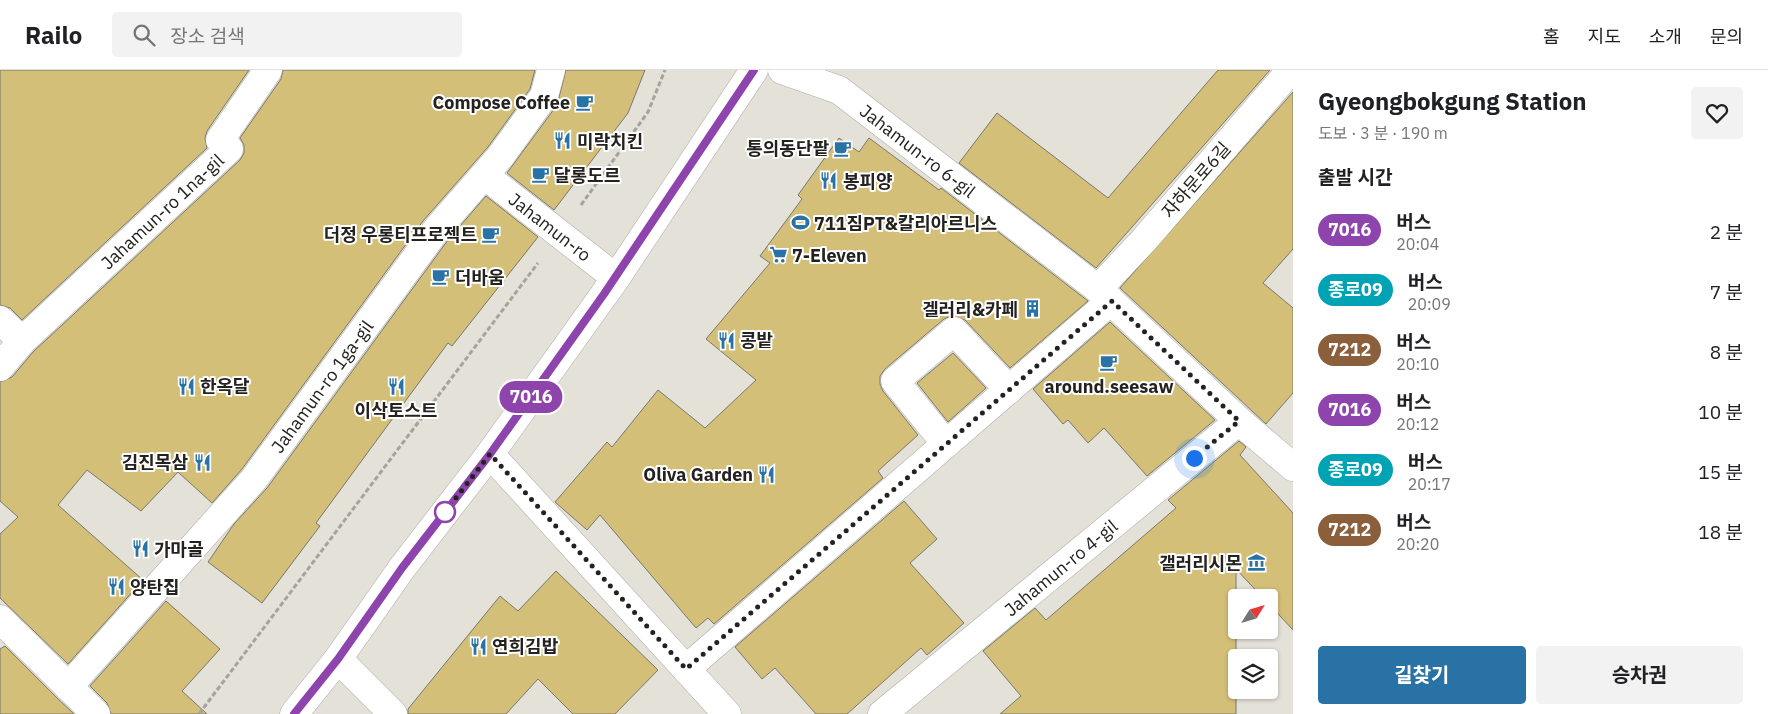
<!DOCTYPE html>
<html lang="ko">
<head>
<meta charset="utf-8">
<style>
	body { margin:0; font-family:"IBM Plex Sans","Noto Sans KR",sans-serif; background:#f2f2f2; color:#202124; height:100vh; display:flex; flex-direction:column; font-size:19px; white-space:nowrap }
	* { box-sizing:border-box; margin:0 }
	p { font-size:16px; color:#757577 }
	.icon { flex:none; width:28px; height:28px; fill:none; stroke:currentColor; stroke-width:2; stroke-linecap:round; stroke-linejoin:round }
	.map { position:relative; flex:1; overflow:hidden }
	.side { display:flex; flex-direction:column; background:#fff; width:475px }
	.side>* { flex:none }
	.badge { padding:0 10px; border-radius:16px; font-size:18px; line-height:32px }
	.needle { width:32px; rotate:53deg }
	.controls { position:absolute; left:1228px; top:519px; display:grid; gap:10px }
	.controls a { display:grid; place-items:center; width:50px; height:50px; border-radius:5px; background:#fff; box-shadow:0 1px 4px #0004; font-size:25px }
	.you { position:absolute; width:25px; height:25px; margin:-12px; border:4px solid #fff; border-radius:50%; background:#1a73e8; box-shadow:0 0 0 8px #1a73e833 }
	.map>.badge { position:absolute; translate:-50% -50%; box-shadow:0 0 0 2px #fff }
	h2 { padding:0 25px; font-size:19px; line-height:45px }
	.round { display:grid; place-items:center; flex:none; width:52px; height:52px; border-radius:5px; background:#f2f2f2 }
	.summary { display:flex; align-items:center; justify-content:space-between; height:85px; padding:0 25px }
	h1 { font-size:24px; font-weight:700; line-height:38px }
	.action { display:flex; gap:10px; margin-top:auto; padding:10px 25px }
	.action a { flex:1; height:58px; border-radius:5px; background:#2872a5; color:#fff; font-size:20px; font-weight:700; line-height:58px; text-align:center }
	.action a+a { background:#f2f2f2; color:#202124 }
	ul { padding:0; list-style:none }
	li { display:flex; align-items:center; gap:15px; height:60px; padding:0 25px }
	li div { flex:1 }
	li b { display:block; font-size:19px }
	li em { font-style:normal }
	li .badge { min-width:55px; font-weight:700; text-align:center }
	header { display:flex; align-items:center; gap:30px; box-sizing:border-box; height:70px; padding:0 25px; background:#fff; border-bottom:1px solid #e0e0e0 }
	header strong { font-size:24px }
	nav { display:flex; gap:28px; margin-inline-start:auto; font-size:18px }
	.search { width:350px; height:45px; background:#f2f2f2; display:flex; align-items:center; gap:12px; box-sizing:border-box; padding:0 18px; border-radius:5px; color:#757577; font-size:19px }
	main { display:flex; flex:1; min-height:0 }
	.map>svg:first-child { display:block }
	.building { fill:#d4bf78; stroke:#79776f }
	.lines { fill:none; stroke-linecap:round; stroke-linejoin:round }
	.minor-casing { stroke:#aeaba3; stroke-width:29 }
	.major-casing { stroke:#aeaba3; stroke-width:29 }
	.path { stroke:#a5a39c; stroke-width:3; stroke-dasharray:5 2.5; stroke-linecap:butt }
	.minor { stroke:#fff; stroke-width:28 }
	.major { stroke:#fff; stroke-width:28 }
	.line-casing { stroke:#fff; stroke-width:11 }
	.line { stroke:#8e44ad; stroke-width:8 }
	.walk { stroke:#23221f; stroke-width:5; stroke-dasharray:0 9 }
	.stop-dot { fill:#fff; stroke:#8e44ad; stroke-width:2.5 }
	.labels { text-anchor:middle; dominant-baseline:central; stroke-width:4; stroke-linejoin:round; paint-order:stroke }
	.poi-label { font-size:18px; font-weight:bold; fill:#23221f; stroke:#fff; text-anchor:start }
	.street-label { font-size:18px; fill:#23221f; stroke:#fff }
</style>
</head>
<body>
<header>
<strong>Railo</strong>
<div class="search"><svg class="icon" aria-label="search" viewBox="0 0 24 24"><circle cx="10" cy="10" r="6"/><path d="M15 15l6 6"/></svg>장소 검색</div>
<nav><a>홈</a><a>지도</a><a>소개</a><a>문의</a></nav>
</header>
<main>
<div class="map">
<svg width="1293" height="644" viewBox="0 0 1293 644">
	<rect width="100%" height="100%" fill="#e3e1d8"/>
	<g class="building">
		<path d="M0 0H249L207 61 205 68 207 78 22 250 10 238 0 235Z"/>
		<path d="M283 0H535L530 19 488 77 423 151 242 399 212 433 178 402 141 441 87 400 58 435 143 510 68 594 0 528V464L18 447 0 431V312L12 307 33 282 240 90 244 83V75L240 68 281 9Z"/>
		<path d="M566 0H645L628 43 554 140 507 103 557 35Z"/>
		<path d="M1218 0H1270L1096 198 959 93 997 43 1108 128Z"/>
		<path d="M1293 22V179L1263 213 1293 238V323L1266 354 1120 218Z"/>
		<path d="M839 68 859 82 869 68 939 120 941 118 1088 231 1010 298 965 250 951 246 944 249 885 299 880 306V314L883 321 918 365 878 401 883 408 714 554 708 548 696 558 600 445 587 460 555 432 607 372 612 377 658 320 705 358 756 310 706 269 770 193 760 186 802 129 798 125Z"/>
		<path d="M486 126 538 167 452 276 448 273 316 453 320 456 262 533 208 492 234 454 267 418 448 170Z"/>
		<path d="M1110 252 1215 350 1147 406 1104 358 1088 373 1068 350 1063 354 1033 319Z"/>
		<path d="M953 283 986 318 948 352 917 313Z"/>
		<path d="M1239 371 1246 377 1240 385 1293 443V560L1269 534V528H1263L1236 499V644H1000L1021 626 983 581 1035 538 1046 550 1176 438 1168 430Z"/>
		<path d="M904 431 937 469 910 493 964 553 927 585 921 578 847 644H816L775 598 762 609 735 577Z"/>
		<path d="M556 501 658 600 615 644H573L538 609 506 644H408V639L500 526 518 541Z"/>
		<path d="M166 531 220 579 182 621 207 644H111L107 633 90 616Z"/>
		<path d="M5 576 57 628 74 644H0V579Z"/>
	</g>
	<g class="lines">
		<defs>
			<g id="minor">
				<path id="s1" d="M782 0 839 20 1098 219 1239 351 1293 397"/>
				<path id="s2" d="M484 105 616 208"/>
				<path d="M1098 219 1144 170 1291 0"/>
				<path d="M0 250 22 271"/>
				<path id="s3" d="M0 297 22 271 229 79 220 70 268 0"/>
				<path d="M946 374 895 311 954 261 1009 320"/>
				<path d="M490 384 727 644"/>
				<path d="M0 549 96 644"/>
				<path d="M338 589 393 644"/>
				<path d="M686 599 1111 231"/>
				<path id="s4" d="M68 617 254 409 436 160 500 87 544 26 551 0"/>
				<path id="s5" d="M882 644 1239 351"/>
			</g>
			<path id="major" d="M294 644 338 589 402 498 490 384 616 208 754 0"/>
		</defs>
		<use href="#minor" class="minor-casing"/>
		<use href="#major" class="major-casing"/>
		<g class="path">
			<path d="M581 135 648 42 665 0"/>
			<path d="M199 644 538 193"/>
		</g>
		<use href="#minor" class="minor"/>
		<use href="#major" class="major"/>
	</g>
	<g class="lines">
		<defs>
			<path id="line" d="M294 644 338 589 402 498 490 384 604 224 754 0"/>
		</defs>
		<use href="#line" class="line-casing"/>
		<use href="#line" class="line"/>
		<path class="walk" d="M445 442 490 384 686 599 1112 231 1239 351 1194 388"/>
	</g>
	<defs>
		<symbol id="cafe-bare" viewBox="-9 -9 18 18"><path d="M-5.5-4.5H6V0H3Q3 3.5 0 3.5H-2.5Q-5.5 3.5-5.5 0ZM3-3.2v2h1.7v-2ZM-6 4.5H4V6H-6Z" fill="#2872a5" stroke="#fff" stroke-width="2.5" paint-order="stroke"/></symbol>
		<symbol id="restaurant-bare" viewBox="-9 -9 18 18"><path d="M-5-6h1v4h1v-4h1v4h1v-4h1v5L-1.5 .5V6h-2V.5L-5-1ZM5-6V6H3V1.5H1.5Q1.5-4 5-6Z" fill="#2872a5" stroke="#fff" stroke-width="2.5" paint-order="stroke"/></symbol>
		<symbol id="stadium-bare" viewBox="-9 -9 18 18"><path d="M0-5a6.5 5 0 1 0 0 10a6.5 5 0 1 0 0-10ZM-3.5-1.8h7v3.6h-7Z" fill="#2872a5" stroke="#fff" stroke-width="2.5" paint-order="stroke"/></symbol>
		<symbol id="supermarket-bare" viewBox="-9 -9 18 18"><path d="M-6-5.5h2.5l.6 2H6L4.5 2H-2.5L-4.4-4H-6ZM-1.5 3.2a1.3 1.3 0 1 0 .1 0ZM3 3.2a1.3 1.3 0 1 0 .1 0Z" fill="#2872a5" stroke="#fff" stroke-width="2.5" paint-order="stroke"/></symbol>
		<symbol id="building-bare" viewBox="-9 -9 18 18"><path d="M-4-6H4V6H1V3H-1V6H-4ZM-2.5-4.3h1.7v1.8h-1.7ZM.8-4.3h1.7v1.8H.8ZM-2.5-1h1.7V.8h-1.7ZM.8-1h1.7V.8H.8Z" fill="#2872a5" stroke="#fff" stroke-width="2.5" paint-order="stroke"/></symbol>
		<symbol id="museum-bare" viewBox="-9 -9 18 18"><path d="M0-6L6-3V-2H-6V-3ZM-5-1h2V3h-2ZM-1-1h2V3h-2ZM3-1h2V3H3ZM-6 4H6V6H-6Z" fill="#2872a5" stroke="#fff" stroke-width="2.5" paint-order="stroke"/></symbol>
	</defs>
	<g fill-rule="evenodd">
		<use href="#cafe-bare" x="572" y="20" width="25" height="25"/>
		<use href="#restaurant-bare" x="550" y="58" width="25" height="25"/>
		<use href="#cafe-bare" x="830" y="66" width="25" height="25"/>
		<use href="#cafe-bare" x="528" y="92" width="25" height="25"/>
		<use href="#restaurant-bare" x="816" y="98" width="25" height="25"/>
		<use href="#stadium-bare" x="788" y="140" width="25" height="25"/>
		<use href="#cafe-bare" x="478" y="152" width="25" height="25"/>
		<use href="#supermarket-bare" x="766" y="172" width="25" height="25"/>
		<use href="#cafe-bare" x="428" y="194" width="25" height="25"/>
		<use href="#building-bare" x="1020" y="226" width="25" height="25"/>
		<use href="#restaurant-bare" x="714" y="258" width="25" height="25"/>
		<use href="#cafe-bare" x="1096" y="280" width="25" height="25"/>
		<use href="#restaurant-bare" x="174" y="304" width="25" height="25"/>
		<use href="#restaurant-bare" x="384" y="304" width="25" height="25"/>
		<use href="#restaurant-bare" x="190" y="380" width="25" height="25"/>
		<use href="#restaurant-bare" x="754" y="392" width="25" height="25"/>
		<use href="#restaurant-bare" x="128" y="466" width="25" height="25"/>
		<use href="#museum-bare" x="1244" y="480" width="25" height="25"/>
		<use href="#restaurant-bare" x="104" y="504" width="25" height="25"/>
		<use href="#restaurant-bare" x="466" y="564" width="25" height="25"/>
	</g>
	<circle class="stop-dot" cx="445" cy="442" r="10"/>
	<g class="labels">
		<g class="poi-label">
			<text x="570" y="32" text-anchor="end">Compose Coffee</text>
			<text x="577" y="71">미락치킨</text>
			<text x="829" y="78" text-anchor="end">통의동단팥</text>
			<text x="554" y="105">달롱도르</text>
			<text x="843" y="111">봉피양</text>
			<text x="814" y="153">711짐PT&amp;칼리아르니스</text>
			<text x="477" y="164" text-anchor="end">더정 우롱티프로젝트</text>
			<text x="792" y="185">7-Eleven</text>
			<text x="455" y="207">더바움</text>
			<text x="1018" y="239" text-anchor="end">겔러리&amp;카페</text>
			<text x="740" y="270">콩밭</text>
			<text x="200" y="316">한옥달</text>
			<text x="1109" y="316" text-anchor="middle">around.seesaw</text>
			<text x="396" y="340" text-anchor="middle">이삭토스트</text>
			<text x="188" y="392" text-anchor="end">김진목삼</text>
			<text x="753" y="404" text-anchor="end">Oliva Garden</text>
			<text x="154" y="479">가마골</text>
			<text x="1242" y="493" text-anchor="end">갤러리시몬</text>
			<text x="130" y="517">양탄집</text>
			<text x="492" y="576">연희김밥</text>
		</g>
		<g class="street-label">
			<text stroke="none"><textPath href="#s1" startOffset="160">Jahamun-ro 6-gil</textPath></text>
			<text transform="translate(1196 110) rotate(-49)">자하문로6길</text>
			<text stroke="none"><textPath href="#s3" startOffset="225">Jahamun-ro 1na-gil</textPath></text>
			<text stroke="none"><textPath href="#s2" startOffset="84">Jahamun-ro</textPath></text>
			<text stroke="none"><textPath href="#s4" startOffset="394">Jahamun-ro 1ga-gil</textPath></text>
			<text stroke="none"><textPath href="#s5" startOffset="231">Jahamun-ro 4-gil</textPath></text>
		</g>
	</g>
</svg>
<div class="controls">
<a><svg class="needle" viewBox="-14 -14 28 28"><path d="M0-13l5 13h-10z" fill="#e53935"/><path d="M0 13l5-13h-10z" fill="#757577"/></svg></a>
<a><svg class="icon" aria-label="layers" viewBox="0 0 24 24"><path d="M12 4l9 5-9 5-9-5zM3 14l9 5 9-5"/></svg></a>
</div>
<div class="you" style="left:1194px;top:388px"></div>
<b class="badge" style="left:531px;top:327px;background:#8e44ad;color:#fff">7016</b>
</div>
<section class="side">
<div class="summary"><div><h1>Gyeongbokgung Station</h1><p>도보 · 3 분 · 190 m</p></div><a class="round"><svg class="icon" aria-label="heart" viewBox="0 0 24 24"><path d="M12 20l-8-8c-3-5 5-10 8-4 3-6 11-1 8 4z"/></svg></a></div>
<h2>출발 시간</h2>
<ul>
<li><span class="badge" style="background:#8e44ad;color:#fff">7016</span><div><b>버스</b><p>20:04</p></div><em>2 분</em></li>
<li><span class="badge" style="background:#00a3b4;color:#fff">종로09</span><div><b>버스</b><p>20:09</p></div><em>7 분</em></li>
<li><span class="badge" style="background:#8b5e3c;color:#fff">7212</span><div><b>버스</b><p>20:10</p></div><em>8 분</em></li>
<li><span class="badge" style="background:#8e44ad;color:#fff">7016</span><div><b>버스</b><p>20:12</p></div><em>10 분</em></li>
<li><span class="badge" style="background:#00a3b4;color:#fff">종로09</span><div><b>버스</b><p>20:17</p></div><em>15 분</em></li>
<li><span class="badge" style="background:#8b5e3c;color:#fff">7212</span><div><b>버스</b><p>20:20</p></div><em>18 분</em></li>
</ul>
<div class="action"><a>길찾기</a><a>승차권</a></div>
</section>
</main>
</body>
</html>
